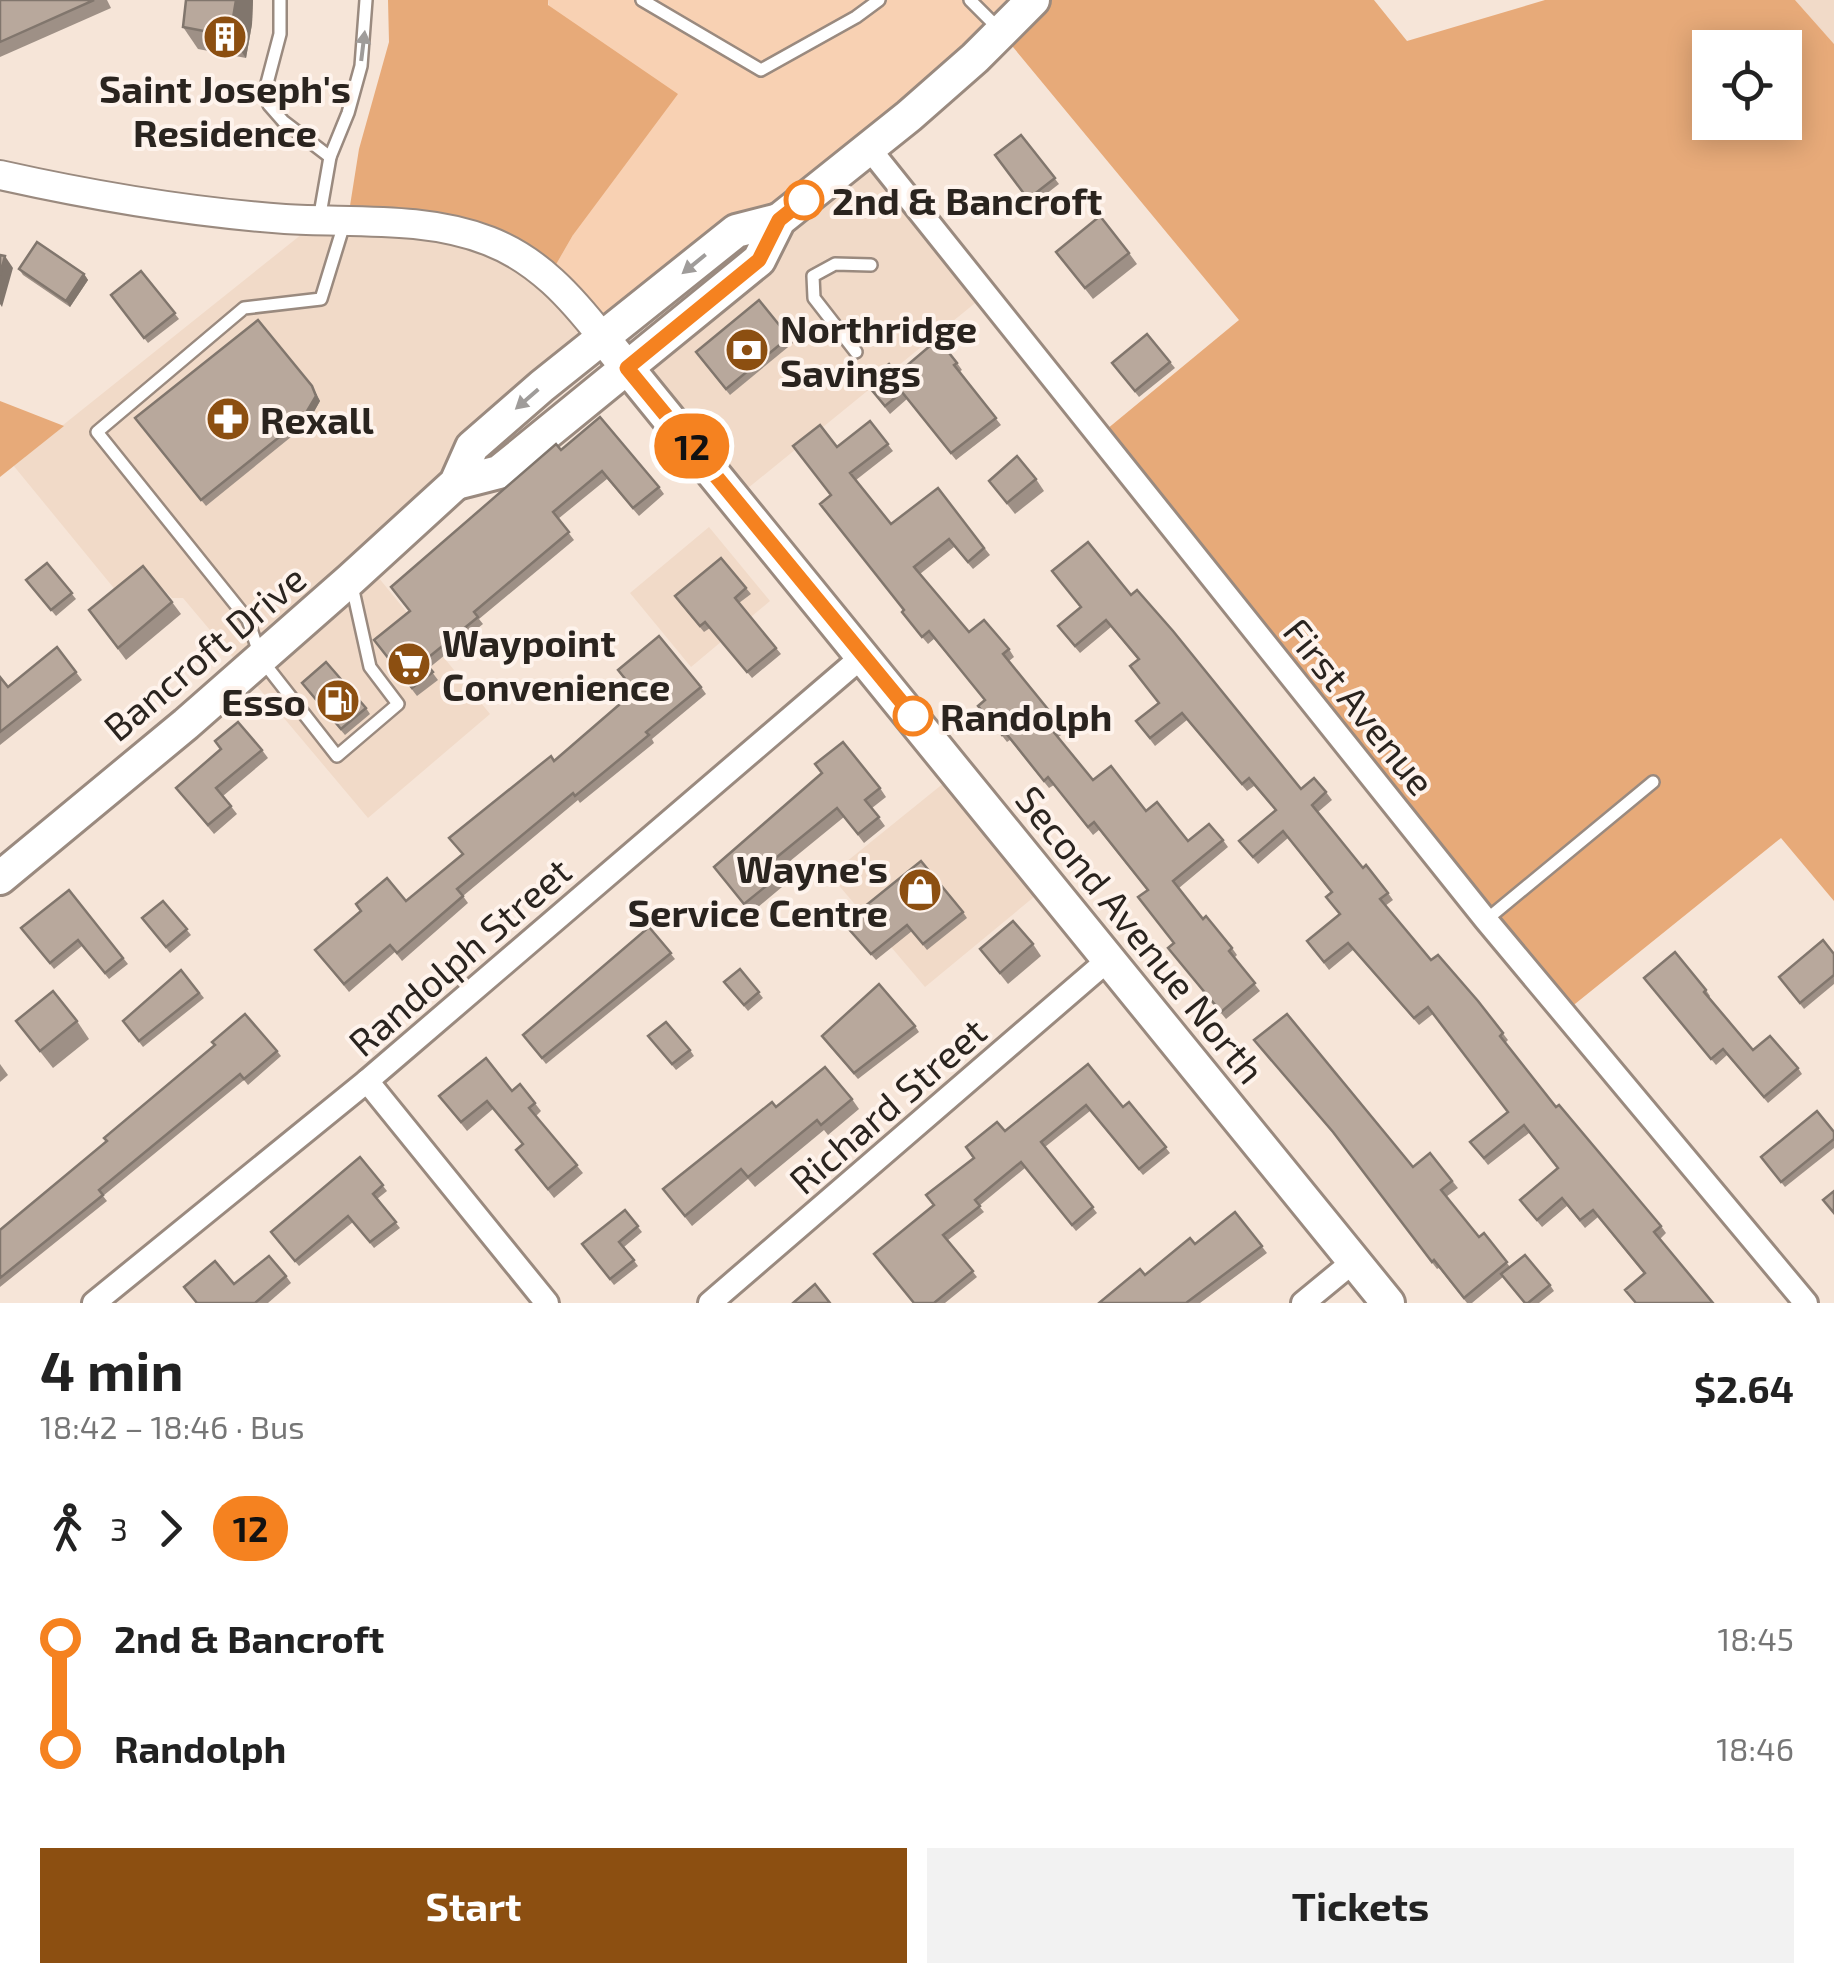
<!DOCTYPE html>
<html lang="en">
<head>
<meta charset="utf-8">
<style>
	body { margin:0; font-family:"Exo 2",sans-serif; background:#f2f2f2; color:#222; height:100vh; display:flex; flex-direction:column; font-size:38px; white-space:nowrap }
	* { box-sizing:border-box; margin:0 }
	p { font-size:32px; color:#767676 }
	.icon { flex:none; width:55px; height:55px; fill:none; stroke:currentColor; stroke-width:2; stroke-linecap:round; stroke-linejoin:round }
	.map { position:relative; height:1303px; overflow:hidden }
	.drawer { display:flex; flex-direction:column; background:#fff; flex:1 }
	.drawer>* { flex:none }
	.badge { padding:0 20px; border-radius:32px; font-size:35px; line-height:65px }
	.controls { position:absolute; left:1692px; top:30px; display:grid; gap:20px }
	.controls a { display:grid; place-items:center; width:110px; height:110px; border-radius:0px; background:#fff; box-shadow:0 5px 25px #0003; font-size:50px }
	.map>.badge { position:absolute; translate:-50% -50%; box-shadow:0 0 0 5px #fff }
	.legs { display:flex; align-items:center; gap:15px; height:110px; padding:0 40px; font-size:32px }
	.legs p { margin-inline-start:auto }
	.summary { display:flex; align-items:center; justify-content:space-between; height:170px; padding:0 40px }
	h1 { font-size:55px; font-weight:700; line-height:75px }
	.button { display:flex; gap:20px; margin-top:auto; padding:20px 40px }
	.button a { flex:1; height:115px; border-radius:0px; background:#8c4f11; color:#fff; font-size:40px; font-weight:700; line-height:115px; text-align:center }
	.button a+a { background:#f2f2f2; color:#222 }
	ul { padding:0 40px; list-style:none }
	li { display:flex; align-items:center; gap:35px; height:110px; font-size:38px }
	li i { display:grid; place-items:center; width:15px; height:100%; margin:0 12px; background:currentColor }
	li i::after { content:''; width:25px; height:25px; margin:-12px; border:8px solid; border-radius:50%; background:#fff }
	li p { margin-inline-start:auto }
	li:first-child i { background:linear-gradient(#0000 50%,currentColor 0) }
	li:last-child i { background:linear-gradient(currentColor 50%,#0000 0) }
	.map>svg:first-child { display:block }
	.built { fill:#f1dac8 }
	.green { fill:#f8d1b3 }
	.forest { fill:#e7aa79; fill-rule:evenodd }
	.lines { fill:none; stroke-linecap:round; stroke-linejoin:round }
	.service-casing { stroke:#9a8a7f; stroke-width:16 }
	.minor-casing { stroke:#9a8a7f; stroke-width:28 }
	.tertiary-casing { stroke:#9a8a7f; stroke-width:32 }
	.secondary-casing { stroke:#9a8a7f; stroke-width:38 }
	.service { stroke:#fff; stroke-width:11 }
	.minor { stroke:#fff; stroke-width:22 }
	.tertiary { stroke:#fff; stroke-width:28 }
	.secondary { stroke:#fff; stroke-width:32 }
	.wall { fill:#9e9086 }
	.shaded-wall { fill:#81766d }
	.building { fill:#b8a89c; stroke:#81766d; stroke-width:2.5 }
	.oneway { fill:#9f9c9a }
	.line-1-casing { stroke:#fff; stroke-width:22 }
	.line-1 { stroke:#f58220; stroke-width:15 }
	.stop-1-dot { fill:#fff; stroke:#f58220; stroke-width:5 }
	.labels { text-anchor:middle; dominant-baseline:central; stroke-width:8; stroke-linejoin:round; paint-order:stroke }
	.poi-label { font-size:38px; font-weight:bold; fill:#2a241f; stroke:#fef3ec; text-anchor:start }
	.stop-label { font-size:38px; font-weight:bold; fill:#2a241f; stroke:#fef3ec; text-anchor:start }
	.street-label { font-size:38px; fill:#2a241f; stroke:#fef3ec }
</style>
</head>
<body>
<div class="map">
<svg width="1834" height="1303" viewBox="0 0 1834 1303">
	<rect width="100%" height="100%" fill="#f6e5d8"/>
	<g class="built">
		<path d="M1795 0H1834V44Z"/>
		<path d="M868 149 985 295 737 497 631 369Z"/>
		<path d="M322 218 488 239 604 335 369 566 490 714 368 818 183 598H172L145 570 117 592 13 465Z"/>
		<path d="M709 527 770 601 691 667 630 593Z"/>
		<path d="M955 774 1046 887 925 987 830 875Z"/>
	</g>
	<path class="green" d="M548 0H1037L1028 10 604 335 550 275 573 235Z"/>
	<g class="forest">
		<path d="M388 0H548V5L678 94 573 235 550 275 541 268 349 212 359 149 389 42Z"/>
		<path d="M1037 0H1374L1407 41 1545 0H1795L1834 44V901L1781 838 1565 1012 1101 434 1239 320 1003 35ZM1710 48H1785V122H1710Z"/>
		<path d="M0 401 64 426 0 477Z"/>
	</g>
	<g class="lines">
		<defs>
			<g id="service">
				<path d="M280 0V34L266 87 269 105 283 121 330 157"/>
				<path d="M642 0 761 70 856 17 879 0"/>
				<path d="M970 0 999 29"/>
				<path d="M319 220 330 157 348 113 361 66 366 0"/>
				<path d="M345 221 321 299 244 308 97 432 248 620 261 659 337 756 398 704 370 667 352 586"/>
				<path d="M856 352 814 298 813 276 835 264 871 265"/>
				<path d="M1486 920 1653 782"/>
			</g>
			<g id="minor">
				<path d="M868 147 1486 920 1806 1303"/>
				<path d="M367 1081 547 1303"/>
				<path d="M94 1303 367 1081 864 655"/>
				<path d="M710 1303 1108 960"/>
				<path d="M1303 1303 1354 1261"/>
			</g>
			<path id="tertiary" d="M0 175C94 196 189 212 285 219 352 223 425 216 489 241 538 260 571 297 603 338"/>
			<g id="secondary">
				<path d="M603 338 1388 1303"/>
				<path d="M456 483 499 472 759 260 779 220 909 116 975 58 1033 0"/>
				<path d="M0 878 186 724 351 579 456 483 472 447 542 386 736 231 779 220"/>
			</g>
		</defs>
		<use href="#service" class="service-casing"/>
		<use href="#minor" class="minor-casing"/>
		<use href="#tertiary" class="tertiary-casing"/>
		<use href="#secondary" class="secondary-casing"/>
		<use href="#service" class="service"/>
		<use href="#minor" class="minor"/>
		<use href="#tertiary" class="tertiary"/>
		<use href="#secondary" class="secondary"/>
	</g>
	<g class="wall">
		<path d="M0 0H107L111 8 0 57Z"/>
		<path d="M186 0H253L252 24 246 58 198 49 183 27Z"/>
		<path d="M1021 135 1059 184 1032 205 995 155Z"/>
		<path d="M1056 252 1129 253 1137 264 1093 299Z"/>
		<path d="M19 269 84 274 88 280 70 307 23 275Z"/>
		<path d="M141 271 179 319 148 343 111 295Z"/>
		<path d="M1147 334 1175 368 1139 397 1112 363Z"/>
		<path d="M789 337 793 343 730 395 700 358Z"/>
		<path d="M957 363 962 370 959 372 1001 425 956 460 907 399 890 414 865 382 897 374Z"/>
		<path d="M312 386 320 401 307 424 206 506 135 418Z"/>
		<path d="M870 421 893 451 856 480 891 524 938 488 990 555 973 569 954 547 920 574 969 632 1009 649 1014 657 1009 661 1060 724 1066 732 1058 737 1093 780 1146 811 1188 841 1223 840 1228 847 1179 888 1203 919 1232 948 1237 955 1234 958 1260 991 1226 1019 1168 948 1174 943 1147 890 1099 830 1093 835 1054 785 1049 788 1010 740 1007 742 984 713 985 700 934 639 928 644 907 619 902 612 903 610 831 495 837 447Z"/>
		<path d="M561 450 659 487 664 494 639 516 607 479 558 519 574 540 479 619 483 624 429 668 438 680 417 696 374 640 410 611Z"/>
		<path d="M1036 479 1044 491 1015 514 989 481Z"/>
		<path d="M721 558 751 594 739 603 781 654 752 678 710 628 704 632 679 602Z"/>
		<path d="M47 563 76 599 56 616 26 580Z"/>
		<path d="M1131 595 1301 789 1326 792 1332 800 1318 812 1363 868 1388 893 1393 900 1385 906 1431 960 1478 1001 1508 1040 1505 1043 1556 1107 1661 1226 1666 1233 1660 1239 1644 1274 1598 1217 1585 1228 1567 1206 1542 1227 1520 1200 1558 1168 1529 1133 1488 1165 1470 1142 1508 1112 1433 1014 1419 1025 1353 950 1329 970 1307 941 1340 915 1331 893 1288 838 1258 864 1239 841 1275 810 1254 786 1247 791 1187 720 1155 746 1136 721 1159 703 1138 660 1111 627 1080 653 1063 633Z"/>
		<path d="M172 602 181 614 126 660 89 610Z"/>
		<path d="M57 647 82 680 0 745V677L8 687Z"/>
		<path d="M701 687 706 694 652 739 654 743 580 803 578 800 463 896 468 903 402 961 395 952 349 992 315 950 406 901 462 855 554 761Z"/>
		<path d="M306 689 366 708 370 714 345 735Z"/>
		<path d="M215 741 262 750 268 758 223 796 237 814 214 834 176 788 220 749Z"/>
		<path d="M880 788 886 797 872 808 885 826 864 843 844 817 773 875 782 887 751 913 714 867Z"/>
		<path d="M69 890 128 964 109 979 82 946 54 969 21 928Z"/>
		<path d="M163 901 191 935 170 953 142 918Z"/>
		<path d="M963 912 967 918 927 950 912 931 876 960 847 927Z"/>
		<path d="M649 927 675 959 546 1064 523 1035Z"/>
		<path d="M1033 944 1041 956 1008 984 980 949Z"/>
		<path d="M1834 954V984L1804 1009 1779 977Z"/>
		<path d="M740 969 763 998 748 1011 724 982Z"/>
		<path d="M181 970 204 998 143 1047 123 1021Z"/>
		<path d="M1648 983 1706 990 1710 996 1709 998 1753 1050 1798 1068 1802 1074 1768 1103 1727 1055 1716 1065Z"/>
		<path d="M16 1021H77L89 1039 53 1068Z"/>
		<path d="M915 1026 919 1032 858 1079 826 1042Z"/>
		<path d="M1254 1040 1413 1167 1430 1153 1458 1188 1446 1197 1479 1237 1484 1233 1510 1267 1550 1285 1554 1291 1539 1303H1524L1503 1277 1472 1303H1467L1439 1268 1437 1269 1338 1139Z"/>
		<path d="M653 1042 690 1050 694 1056 676 1070Z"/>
		<path d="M277 1051 281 1056 248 1085 244 1080 103 1196 107 1201 0 1287V1230Z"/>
		<path d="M0 1064 8 1075 0 1082Z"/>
		<path d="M1088 1064 1123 1107 1129 1102 1170 1153 1143 1175 1090 1111 1045 1147 1097 1213 1076 1231 1025 1168 979 1206 984 1212 948 1240 977 1277 945 1303H913L934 1206 974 1158Z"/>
		<path d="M520 1084 541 1111 536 1116 583 1173 554 1198 516 1150 522 1144 493 1109 467 1131 439 1096 512 1091Z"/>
		<path d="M852 1099 859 1109 828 1135 824 1130 755 1187 748 1179 692 1226 663 1189 776 1107Z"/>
		<path d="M1834 1132V1148L1785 1187 1761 1157Z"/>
		<path d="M360 1157 387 1191 377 1199 400 1228 374 1248 353 1222 299 1266 275 1238Z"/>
		<path d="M625 1210 642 1232 624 1247 638 1266 614 1285 582 1244Z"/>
		<path d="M1235 1212 1267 1253 1200 1303H1099L1195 1244Z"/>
		<path d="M286 1276 291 1283 268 1303H196L234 1284Z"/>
	</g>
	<g class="shaded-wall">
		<path d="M236 0H253L252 24 246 58 230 36Z"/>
		<path d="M5 256 13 268 2 307 0 304V275Z"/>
		<path d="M84 274 88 280 70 307 66 301Z"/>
		<path d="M312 386 320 401 307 424 303 418Z"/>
	</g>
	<g class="building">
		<path d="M0 0H94L0 42Z"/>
		<path d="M186 0H236L230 36 183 27Z"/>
		<path d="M1021 135 1055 178 1028 199 995 155Z"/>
		<path d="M1100 216 1129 253 1085 288 1056 252Z"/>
		<path d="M37 242 84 274 66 301 19 269Z"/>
		<path d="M0 255 5 256 0 275Z"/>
		<path d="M141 271 175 313 144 338 111 295Z"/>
		<path d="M759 300 789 337 726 389 696 352Z"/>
		<path d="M258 320 312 386 316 396 303 418 201 500 135 418Z"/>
		<path d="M1147 334 1170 362 1135 391 1112 363Z"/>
		<path d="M938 339 957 363 954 365 996 418 951 453 902 392 885 406 865 382 889 364 897 374Z"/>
		<path d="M600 417 659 487 633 508 602 471 553 512 569 532 474 612 478 617 424 661 433 672 412 688 374 640 410 611 391 587 556 444 561 450Z"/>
		<path d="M870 421 888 444 850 473 891 524 938 488 984 548 968 562 949 539 914 567 969 632 984 620 1009 649 1003 654 1060 724 1052 730 1093 780 1111 766 1146 811 1157 802 1188 841 1209 824 1223 840 1173 881 1203 919 1206 916 1232 948 1229 951 1255 983 1221 1012 1168 948 1174 943 1138 897 1148 890 1094 822 1088 827 1048 777 1044 781 1005 732 1002 735 978 706 985 700 929 631 922 637 902 612 904 610 820 504 831 495 793 446 820 425 837 447Z"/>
		<path d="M1017 456 1036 479 1007 503 989 481Z"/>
		<path d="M1088 542 1131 595 1137 590 1173 631 1301 789 1314 778 1326 792 1312 805 1363 868 1366 865 1388 893 1380 899 1431 960 1438 955 1478 1001 1503 1033 1500 1036 1556 1107 1559 1105 1661 1226 1654 1232 1713 1303H1636L1625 1290 1645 1273 1593 1210 1580 1220 1562 1198 1537 1220 1520 1200 1558 1168 1524 1125 1484 1158 1470 1142 1508 1112 1428 1007 1414 1018 1348 943 1324 962 1307 941 1340 914 1326 897 1332 892 1283 831 1253 857 1239 841 1276 810 1249 778 1242 784 1182 713 1150 738 1136 721 1159 703 1130 666 1139 659 1106 620 1075 646 1058 626 1081 607 1052 571Z"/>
		<path d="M721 558 746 588 735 598 776 648 747 672 705 622 700 626 675 596Z"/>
		<path d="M47 563 72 593 51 610 26 580Z"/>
		<path d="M143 566 172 602 118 648 89 610Z"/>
		<path d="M659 636 701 687 646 732 649 735 575 796 573 793 457 889 463 896 397 953 390 945 344 984 315 950 361 911 356 904 387 878 406 901 463 854 449 838 551 756 554 761 635 691 618 670Z"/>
		<path d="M57 647 76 672 0 732V677L8 687Z"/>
		<path d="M326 662 366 708 341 729 302 683Z"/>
		<path d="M238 722 262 750 216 788 231 806 208 825 176 788 221 749 215 741Z"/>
		<path d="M843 742 880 788 865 800 879 817 858 834 837 808 766 866 776 878 744 904 714 867 822 773 815 764Z"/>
		<path d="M921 861 963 912 923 944 907 925 871 954 847 927 866 910 864 907Z"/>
		<path d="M69 890 123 958 105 973 78 940 50 963 21 928Z"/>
		<path d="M163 901 187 929 166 947 142 918Z"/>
		<path d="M1013 921 1033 944 1000 973 980 949Z"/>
		<path d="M649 927 671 953 542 1058 523 1035Z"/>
		<path d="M1823 940 1834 954V975L1800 1003 1779 977Z"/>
		<path d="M1675 952 1706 990 1704 992 1753 1050 1770 1036 1798 1068 1764 1097 1723 1049 1711 1059 1644 978Z"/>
		<path d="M740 969 759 992 744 1005 724 982Z"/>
		<path d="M181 970 199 993 139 1041 123 1021Z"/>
		<path d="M879 984 915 1026 854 1073 822 1036Z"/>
		<path d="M53 991 77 1021 40 1051 16 1021Z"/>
		<path d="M245 1014 277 1051 244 1079 240 1074 99 1190 103 1195 0 1278V1230L107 1141 104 1138 215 1045 212 1042Z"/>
		<path d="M1287 1014 1413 1167 1430 1153 1452 1181 1441 1190 1479 1237 1484 1233 1507 1262 1464 1298 1434 1260 1432 1262 1333 1132 1254 1040Z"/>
		<path d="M666 1022 690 1050 672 1064 648 1036Z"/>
		<path d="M486 1058 512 1091 520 1084 535 1103 529 1108 577 1165 548 1189 516 1150 523 1144 487 1101 461 1122 439 1096Z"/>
		<path d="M1088 1064 1123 1107 1129 1102 1166 1147 1139 1169 1086 1105 1041 1142 1093 1207 1072 1225 1021 1162 975 1200 980 1206 943 1235 973 1271 934 1303H914L874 1254 934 1205 926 1195 974 1158 966 1147 997 1122 1005 1131Z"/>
		<path d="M825 1067 852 1099 821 1125 817 1120 748 1177 741 1169 685 1216 663 1189 772 1102 776 1107Z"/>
		<path d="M1817 1111 1834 1132V1139L1781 1182 1761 1157Z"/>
		<path d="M360 1157 383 1185 373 1194 396 1222 370 1242 348 1216 295 1261 271 1232Z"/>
		<path d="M1834 1191V1213L1823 1200Z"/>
		<path d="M625 1210 638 1226 619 1242 634 1260 610 1279 582 1244Z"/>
		<path d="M1235 1212 1262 1246 1186 1303H1099L1140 1269 1145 1275 1190 1238 1195 1244Z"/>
		<path d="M1525 1255 1550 1285 1528 1303H1525L1501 1274Z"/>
		<path d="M269 1256 286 1276 255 1303H197L184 1287 215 1261 234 1284Z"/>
		<path d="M815 1284 830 1303H793Z"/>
	</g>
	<defs><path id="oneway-solid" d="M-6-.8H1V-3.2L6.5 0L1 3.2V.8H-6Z" transform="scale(2.5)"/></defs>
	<g class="oneway">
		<use href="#oneway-solid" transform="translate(363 46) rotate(-83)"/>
		<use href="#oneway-solid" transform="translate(694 264) rotate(141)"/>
		<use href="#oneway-solid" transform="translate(527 399) rotate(139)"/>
	</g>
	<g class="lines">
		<defs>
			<path id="line-1" d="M804 200 779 220 759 260 627 368 913 716"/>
		</defs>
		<use href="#line-1" class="line-1-casing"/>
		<use href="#line-1" class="line-1"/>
	</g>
	<defs>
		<symbol id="building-disc" viewBox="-11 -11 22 22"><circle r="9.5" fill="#8c4f11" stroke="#fef3ec"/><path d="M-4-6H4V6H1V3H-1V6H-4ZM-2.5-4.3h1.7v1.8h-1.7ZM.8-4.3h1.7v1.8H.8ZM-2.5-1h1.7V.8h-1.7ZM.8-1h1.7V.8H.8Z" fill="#fff"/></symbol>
		<symbol id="bank-disc" viewBox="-11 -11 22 22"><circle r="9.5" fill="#8c4f11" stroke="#fef3ec"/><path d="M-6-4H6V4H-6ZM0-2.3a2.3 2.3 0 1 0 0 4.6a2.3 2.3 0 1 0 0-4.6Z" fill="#fff"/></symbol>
		<symbol id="pharmacy-disc" viewBox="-11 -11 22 22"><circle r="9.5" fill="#8c4f11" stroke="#fef3ec"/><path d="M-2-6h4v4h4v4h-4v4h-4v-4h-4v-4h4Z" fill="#fff"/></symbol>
		<symbol id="supermarket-disc" viewBox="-11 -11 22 22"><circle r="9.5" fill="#8c4f11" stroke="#fef3ec"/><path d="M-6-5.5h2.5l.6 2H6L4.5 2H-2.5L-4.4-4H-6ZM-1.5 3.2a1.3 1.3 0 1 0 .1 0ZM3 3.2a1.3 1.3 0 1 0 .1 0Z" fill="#fff"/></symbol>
		<symbol id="fuel-disc" viewBox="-11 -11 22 22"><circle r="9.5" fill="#8c4f11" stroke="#fef3ec"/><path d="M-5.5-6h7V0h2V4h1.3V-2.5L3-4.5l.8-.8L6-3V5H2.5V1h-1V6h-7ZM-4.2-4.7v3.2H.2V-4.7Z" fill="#fff"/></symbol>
		<symbol id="shop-disc" viewBox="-11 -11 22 22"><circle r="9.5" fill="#8c4f11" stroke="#fef3ec"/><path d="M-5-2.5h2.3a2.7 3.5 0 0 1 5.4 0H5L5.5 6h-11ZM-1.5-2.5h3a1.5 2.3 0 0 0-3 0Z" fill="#fff"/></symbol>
	</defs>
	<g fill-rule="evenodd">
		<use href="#building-disc" x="200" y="12" width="50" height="50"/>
		<use href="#bank-disc" x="722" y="325" width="50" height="50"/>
		<use href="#pharmacy-disc" x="203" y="394" width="50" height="50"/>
		<use href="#supermarket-disc" x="384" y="639" width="50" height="50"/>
		<use href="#fuel-disc" x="313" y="676" width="50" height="50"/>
		<use href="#shop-disc" x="895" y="865" width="50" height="50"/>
	</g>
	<g class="stop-1-dot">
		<circle cx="804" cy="200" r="18"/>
		<circle cx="913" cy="716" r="18"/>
	</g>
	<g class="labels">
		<g class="poi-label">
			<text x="225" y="88" text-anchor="middle">Saint Joseph's<tspan x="225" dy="44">Residence</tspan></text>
			<text x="780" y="328">Northridge<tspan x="780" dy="44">Savings</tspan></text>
			<text x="260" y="419">Rexall</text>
			<text x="442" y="642">Waypoint<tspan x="442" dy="44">Convenience</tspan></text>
			<text x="306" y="701" text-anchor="end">Esso</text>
			<text x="888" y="868" text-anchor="end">Wayne's<tspan x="888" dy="44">Service Centre</tspan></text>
		</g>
		<g class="stop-label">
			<text x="832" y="200">2nd &amp; Bancroft</text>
			<text x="940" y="716">Randolph</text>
		</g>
		<g class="street-label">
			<text transform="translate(204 652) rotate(-40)">Bancroft Drive</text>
			<text transform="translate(1360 706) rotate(51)">First Avenue</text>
			<text transform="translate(1141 934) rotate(51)">Second Avenue North</text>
			<text transform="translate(459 956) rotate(-41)">Randolph Street</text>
			<text transform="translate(887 1105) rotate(-41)">Richard Street</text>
		</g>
	</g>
</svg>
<div class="controls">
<a><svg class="icon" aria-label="locate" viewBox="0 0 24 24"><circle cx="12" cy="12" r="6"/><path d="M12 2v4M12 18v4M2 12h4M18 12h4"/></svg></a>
</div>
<b class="badge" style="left:692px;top:446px;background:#f58220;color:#111">12</b>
</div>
<section class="drawer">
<div class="summary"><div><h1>4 min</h1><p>18:42 – 18:46 · Bus</p></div><b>$2.64</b></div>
<div class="legs"><svg class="icon" aria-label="walk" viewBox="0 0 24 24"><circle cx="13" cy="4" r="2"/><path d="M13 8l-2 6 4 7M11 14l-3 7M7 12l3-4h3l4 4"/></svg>3<svg class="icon" aria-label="forward" viewBox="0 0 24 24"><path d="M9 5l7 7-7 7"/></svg><b class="badge" style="background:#f58220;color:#111">12</b></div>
<ul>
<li><i style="color:#f58220"></i><b>2nd &amp; Bancroft</b><p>18:45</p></li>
<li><i style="color:#f58220"></i><b>Randolph</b><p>18:46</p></li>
</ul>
<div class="button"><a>Start</a><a>Tickets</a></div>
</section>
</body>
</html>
